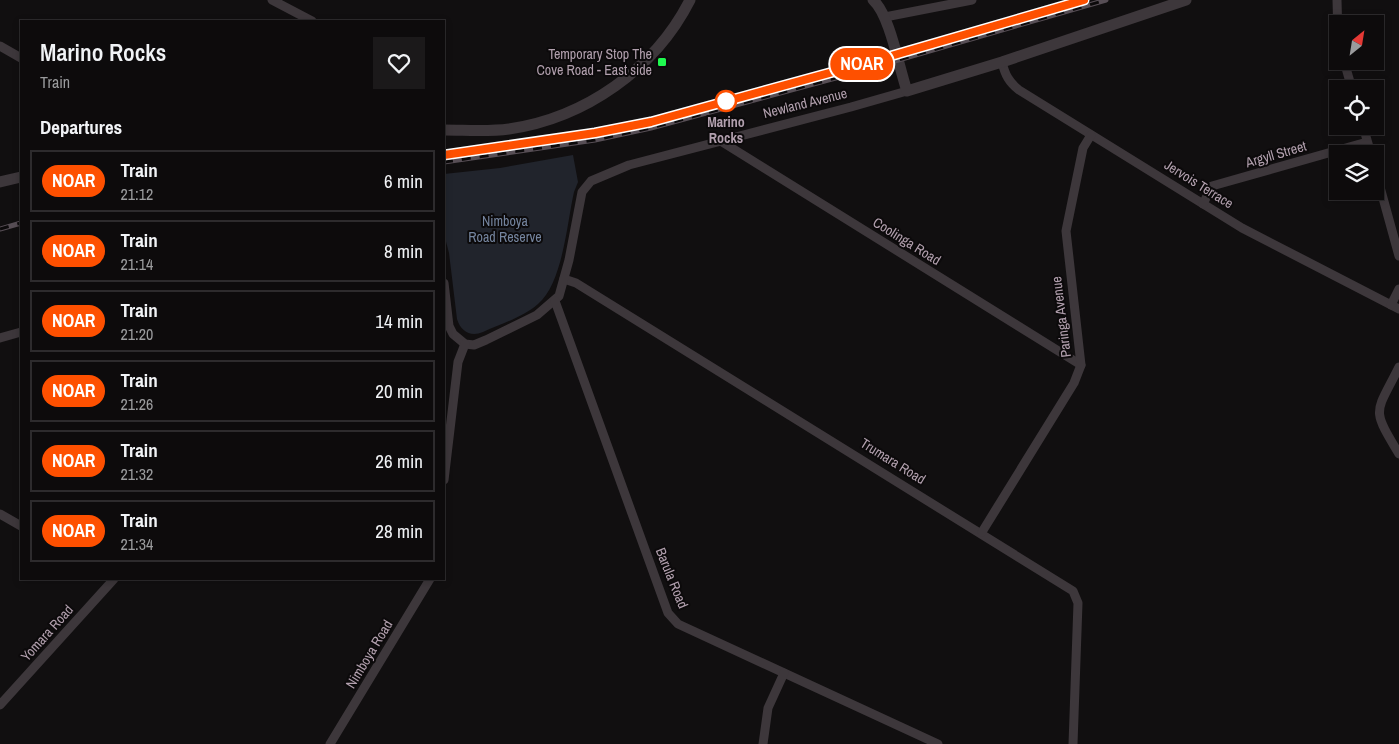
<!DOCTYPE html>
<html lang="en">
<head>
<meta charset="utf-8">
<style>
	body { margin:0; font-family:"Archivo Narrow",sans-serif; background:#1b191a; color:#f1f3f6; height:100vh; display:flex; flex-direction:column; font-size:19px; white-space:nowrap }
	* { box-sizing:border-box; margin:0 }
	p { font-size:16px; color:#9a9b9d }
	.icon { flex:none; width:28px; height:28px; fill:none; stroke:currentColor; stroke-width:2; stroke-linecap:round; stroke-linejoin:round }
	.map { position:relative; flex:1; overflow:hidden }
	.sheet { position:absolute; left:20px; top:20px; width:425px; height:560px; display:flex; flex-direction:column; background:#0d0b0c; border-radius:0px; box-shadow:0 2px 8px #0003,0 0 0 1px #2d2b2d }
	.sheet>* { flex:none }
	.badge { padding:0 10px; border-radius:16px; font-size:18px; line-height:32px }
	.needle { width:32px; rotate:30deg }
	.fabs { position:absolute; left:1329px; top:15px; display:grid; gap:10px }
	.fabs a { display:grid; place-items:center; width:55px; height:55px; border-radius:0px; background:#0d0b0c; box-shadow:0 2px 8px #0003,0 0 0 1px #2d2b2d; font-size:25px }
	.map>.badge { position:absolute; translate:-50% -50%; box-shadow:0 0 0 2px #fff }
	h2 { padding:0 20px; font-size:19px; line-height:45px }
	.round { display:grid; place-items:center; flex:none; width:52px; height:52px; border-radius:0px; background:#1b191a }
	.head { display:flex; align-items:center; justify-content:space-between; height:85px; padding:0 20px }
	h1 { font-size:24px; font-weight:600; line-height:38px }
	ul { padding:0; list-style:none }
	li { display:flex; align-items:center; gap:15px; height:62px; margin:0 10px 8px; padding:0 10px; border:2px solid #2d2b2d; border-radius:0px }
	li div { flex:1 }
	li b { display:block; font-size:19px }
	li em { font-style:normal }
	li .badge { min-width:55px; font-weight:700; text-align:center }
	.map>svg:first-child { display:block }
	.green { fill:#21242c }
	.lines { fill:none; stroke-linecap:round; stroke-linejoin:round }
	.minor { stroke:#3d373b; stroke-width:9 }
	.tertiary { stroke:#3d373b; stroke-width:11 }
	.rail-casing { stroke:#574e55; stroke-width:5 }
	.rail { stroke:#0c0a0b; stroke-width:3; stroke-dasharray:9; stroke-linecap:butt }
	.line-casing { stroke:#fff; stroke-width:11 }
	.line { stroke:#fe5000; stroke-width:8 }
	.poi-dot { fill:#1ff94f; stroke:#0c0a0b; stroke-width:2 }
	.stop-dot { fill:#fff; stroke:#fe5000; stroke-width:2.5 }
	.labels { text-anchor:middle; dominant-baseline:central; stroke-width:4; stroke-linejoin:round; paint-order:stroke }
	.poi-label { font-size:14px; fill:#b2a0ae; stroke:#0c0a0b; text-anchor:end }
	.street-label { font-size:14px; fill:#b2a0ae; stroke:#0c0a0b }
	.stop-label { font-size:14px; font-weight:bold; fill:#b2a0ae; stroke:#0c0a0b }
	.park-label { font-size:14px; fill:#75859f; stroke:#0c0a0b }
</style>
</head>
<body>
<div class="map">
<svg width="1399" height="744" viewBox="0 0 1399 744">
	<rect width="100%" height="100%" fill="#110f10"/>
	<path class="green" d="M573 155 578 182 574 192C567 222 563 283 538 304 523 317 501 324 483 332 471 337 461 332 457 319L449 253 444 234V174L500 168Z"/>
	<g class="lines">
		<g class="minor">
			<path d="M272 0 312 21"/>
			<path d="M1337 0 1338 38"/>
			<path d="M885 17 972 0"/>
			<path d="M0 46 21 58"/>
			<path d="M1344 61 1352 89"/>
			<path d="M1002 62C1005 75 1009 82 1019 90L1242 228 1399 309"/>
			<path d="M1363 126 1371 154"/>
			<path d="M719 140 1081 365"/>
			<path d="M1375 169 1399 256"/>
			<path d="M1203 204 1212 186 1367 142"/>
			<path d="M564 279 576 283 1073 591 1078 603 1073 744"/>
			<path d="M444 283 449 326 453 334 465 344 474 345 486 340 537 315 559 296 569 260 582 192 591 181 629 165 851 107 907 91"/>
			<path d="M555 301 668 613 678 624 938 744"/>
			<path d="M1391 305 1399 289"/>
			<path d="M0 338 21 332"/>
			<path d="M1399 367C1375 415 1371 407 1399 454"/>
			<path d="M444 480 458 362 465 344"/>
			<path d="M0 514 21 526"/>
			<path d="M982 532 1074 383 1081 365 1066 231 1083 148 1091 135"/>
			<path d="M0 705 114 579"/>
			<path d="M330 744 430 579"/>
			<path d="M763 744 768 708 784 673"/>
		</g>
		<g class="tertiary">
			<path d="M873 0C890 15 899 68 907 91L1002 62 1186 0"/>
			<path d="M444 130C465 130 488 132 509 129 585 118 655 69 690 0"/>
			<path d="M0 182 21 177"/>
		</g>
		<defs>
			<g id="rail">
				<path d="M444 162 595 140 651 128 843 76 1106 0"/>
				<path d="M0 229 21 223"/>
			</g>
		</defs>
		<use href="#rail" class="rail-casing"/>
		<use href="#rail" class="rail"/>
	</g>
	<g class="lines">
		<defs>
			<path id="line" d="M444 155 595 133 651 122 884 58 1084 0"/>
		</defs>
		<use href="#line" class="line-casing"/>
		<use href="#line" class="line"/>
	</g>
	<rect class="poi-dot" x="657" y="57" width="10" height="10" rx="2.5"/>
	<circle class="stop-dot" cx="726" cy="101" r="10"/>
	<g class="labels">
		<g class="poi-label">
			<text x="652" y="54">Temporary Stop The<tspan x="652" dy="16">Cove Road - East side</tspan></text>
		</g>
		<g class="street-label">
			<text transform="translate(805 103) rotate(-14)">Newland Avenue</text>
			<text transform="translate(1276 154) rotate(-16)">Argyll Street</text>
			<text transform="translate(1199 184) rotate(32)">Jervois Terrace</text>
			<text transform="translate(907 241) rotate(32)">Coolinga Road</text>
			<text transform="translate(1061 317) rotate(-97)">Paringa Avenue</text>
			<text transform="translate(893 461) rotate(32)">Trumara Road</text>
			<text transform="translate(672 578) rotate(68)">Barula Road</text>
			<text transform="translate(47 633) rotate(-48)">Yomara Road</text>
			<text transform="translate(369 654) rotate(-59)">Nimboya Road</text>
		</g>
		<g class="stop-label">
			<text x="726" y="122">Marino<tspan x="726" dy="16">Rocks</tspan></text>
		</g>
		<g class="park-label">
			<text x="505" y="221">Nimboya<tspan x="505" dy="16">Road Reserve</tspan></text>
		</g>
	</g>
</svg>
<div class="fabs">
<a><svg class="needle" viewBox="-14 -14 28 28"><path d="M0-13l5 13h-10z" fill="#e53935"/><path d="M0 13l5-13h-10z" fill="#9a9b9d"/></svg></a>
<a><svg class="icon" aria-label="locate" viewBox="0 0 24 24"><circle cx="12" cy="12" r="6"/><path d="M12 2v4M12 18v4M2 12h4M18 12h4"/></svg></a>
<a><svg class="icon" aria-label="layers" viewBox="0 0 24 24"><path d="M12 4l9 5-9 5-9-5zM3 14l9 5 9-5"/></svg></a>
</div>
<b class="badge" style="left:862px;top:64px;background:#fe5000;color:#fff">NOAR</b>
<section class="sheet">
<div class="head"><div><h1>Marino Rocks</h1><p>Train</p></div><a class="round"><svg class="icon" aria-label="heart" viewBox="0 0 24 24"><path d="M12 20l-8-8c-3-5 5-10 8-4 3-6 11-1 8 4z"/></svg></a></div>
<h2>Departures</h2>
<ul>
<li><span class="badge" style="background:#fe5000;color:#fff">NOAR</span><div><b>Train</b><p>21:12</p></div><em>6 min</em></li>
<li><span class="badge" style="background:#fe5000;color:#fff">NOAR</span><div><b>Train</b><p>21:14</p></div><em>8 min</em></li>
<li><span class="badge" style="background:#fe5000;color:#fff">NOAR</span><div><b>Train</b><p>21:20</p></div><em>14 min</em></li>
<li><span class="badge" style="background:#fe5000;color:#fff">NOAR</span><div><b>Train</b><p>21:26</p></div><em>20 min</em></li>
<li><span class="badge" style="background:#fe5000;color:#fff">NOAR</span><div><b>Train</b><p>21:32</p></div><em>26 min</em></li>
<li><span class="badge" style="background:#fe5000;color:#fff">NOAR</span><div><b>Train</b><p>21:34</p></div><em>28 min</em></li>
</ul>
</section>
</div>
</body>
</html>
